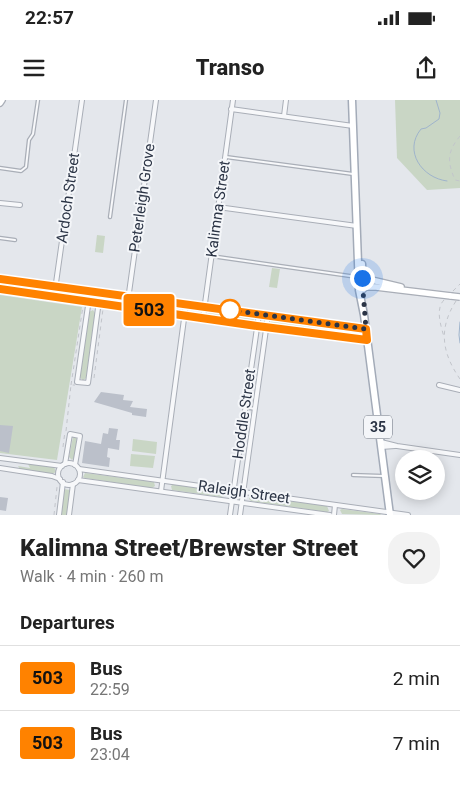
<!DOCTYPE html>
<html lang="en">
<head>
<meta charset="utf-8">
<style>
	body { margin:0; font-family:Roboto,sans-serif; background:#f2f2f2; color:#222; height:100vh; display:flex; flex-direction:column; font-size:19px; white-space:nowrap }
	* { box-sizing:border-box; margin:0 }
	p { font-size:16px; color:#767676 }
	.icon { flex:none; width:28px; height:28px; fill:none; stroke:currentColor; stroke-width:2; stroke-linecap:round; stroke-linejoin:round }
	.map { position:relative; height:415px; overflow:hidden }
	.sheet { display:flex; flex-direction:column; background:#fff; flex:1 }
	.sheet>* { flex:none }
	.badge { padding:0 10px; border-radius:4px; font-size:18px; line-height:32px }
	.buttons { position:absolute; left:395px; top:350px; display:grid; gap:10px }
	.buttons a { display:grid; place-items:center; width:50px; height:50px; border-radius:50%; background:#fff; box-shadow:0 2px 12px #0003; font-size:25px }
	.you { position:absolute; width:25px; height:25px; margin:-12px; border:4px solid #fff; border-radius:50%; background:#1a73e8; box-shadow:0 0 0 8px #1a73e833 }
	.map>.badge { position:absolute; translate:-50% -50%; box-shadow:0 0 0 2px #fff }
	h2 { padding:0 20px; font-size:19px; line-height:45px }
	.round { display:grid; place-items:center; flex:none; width:52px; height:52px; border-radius:20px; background:#f2f2f2 }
	.summary { display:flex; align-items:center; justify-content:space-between; height:85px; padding:0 20px }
	h1 { font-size:24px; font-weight:800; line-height:38px }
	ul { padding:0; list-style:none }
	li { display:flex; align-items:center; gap:15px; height:65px; padding:0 20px; border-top:1px solid #e0e0e0 }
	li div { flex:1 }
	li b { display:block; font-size:19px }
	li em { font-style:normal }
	li .badge { min-width:55px; font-weight:700; text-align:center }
	.status { display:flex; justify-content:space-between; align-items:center; height:35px; padding:0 25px; background:#fff; direction:ltr }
	.status svg { height:14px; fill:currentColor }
	header { display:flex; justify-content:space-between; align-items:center; height:65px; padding:0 20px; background:#fff; font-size:22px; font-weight:800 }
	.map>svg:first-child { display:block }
	.green { fill:#c9d6c5 }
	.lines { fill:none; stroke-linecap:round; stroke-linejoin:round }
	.stream { stroke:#9fb4cc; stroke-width:1 }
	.building { fill:#bbc0ca }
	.lane-casing { stroke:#a9aeb7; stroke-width:4.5 }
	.street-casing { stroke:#a9aeb7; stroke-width:6 }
	.secondary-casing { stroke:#a9aeb7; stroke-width:8 }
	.primary-casing { stroke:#a3abb8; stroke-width:9 }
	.path { stroke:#c2c5cb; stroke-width:1; stroke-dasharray:4 4; stroke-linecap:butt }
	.lane { stroke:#f7f8fa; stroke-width:2 }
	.street { stroke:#f7f8fa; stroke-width:4 }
	.secondary { stroke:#fff; stroke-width:5.5 }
	.primary { stroke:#fff; stroke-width:6 }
	.secondary-bridge-casing { stroke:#a9aeb7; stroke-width:8; stroke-linecap:butt }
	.secondary-bridge { stroke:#fff; stroke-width:5.5 }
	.line-casing { stroke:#fff; stroke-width:11 }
	.line { stroke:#ff8200; stroke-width:8 }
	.walk { stroke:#2b3445; stroke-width:5; stroke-dasharray:0 9 }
	.stop-dot { fill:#fff; stroke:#ff8200; stroke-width:2.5 }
	.labels { text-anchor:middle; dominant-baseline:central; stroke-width:4; stroke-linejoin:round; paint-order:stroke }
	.shield { fill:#f4f6f9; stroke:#676e7b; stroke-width:1 }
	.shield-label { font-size:14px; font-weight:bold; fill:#2b3445 }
	.street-label { font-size:15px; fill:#2b3445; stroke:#f4f6f9 }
</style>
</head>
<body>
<div class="status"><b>22:57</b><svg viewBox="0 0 49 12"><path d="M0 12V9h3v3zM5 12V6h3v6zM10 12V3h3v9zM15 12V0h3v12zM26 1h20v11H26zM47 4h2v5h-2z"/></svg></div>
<header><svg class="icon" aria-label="menu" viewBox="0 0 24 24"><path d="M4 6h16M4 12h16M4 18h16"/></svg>Transo<svg class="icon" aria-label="share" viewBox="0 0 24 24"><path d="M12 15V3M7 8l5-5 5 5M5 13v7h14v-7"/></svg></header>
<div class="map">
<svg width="460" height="415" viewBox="0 0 460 415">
	<rect width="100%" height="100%" fill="#e4e7ec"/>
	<g class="green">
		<path d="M395 0H460V88L427 90 397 58Z"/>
		<path d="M97 135 105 136 103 153 95 152Z"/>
		<path d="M272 168 280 169 277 188 269 187Z"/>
		<path d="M0 181 48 187 51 192 48 194 0 187Z"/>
		<path d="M62 190 85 193 87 196 84 199 60 196 58 192Z"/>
		<path d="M0 195 82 207 57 360 0 353Z"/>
		<path d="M104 196 122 198 125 200 124 203 122 204 105 202 103 200Z"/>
		<path d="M132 200 181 206 182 211 181 213 133 206 130 203Z"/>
		<path d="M93 210 95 213 86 278 83 281 80 277 89 212Z"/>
		<path d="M212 210 252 216 254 220 251 222 211 217 208 213Z"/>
		<path d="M273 219 348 229 350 230 351 234 348 235 273 225 270 223Z"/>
		<path d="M73 337H76C78 343 77 356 72 360L69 357Z"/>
		<path d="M133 339 157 342 156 354 132 351Z"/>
		<path d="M131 354 155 356 153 368 130 366Z"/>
		<path d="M28 364 54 367 56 372 52 374 20 369 18 366 30 368Z"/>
		<path d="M85 373 154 382 155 386 152 388 85 378 83 377Z"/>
		<path d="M174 384 222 391 224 396 221 397 172 390 171 386Z"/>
		<path d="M64 389 70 390 67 415H61Z"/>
		<path d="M250 396 327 406 329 411 327 412 251 401 249 399Z"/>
		<path d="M342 409 380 414 381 415 342 414 340 410Z"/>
	</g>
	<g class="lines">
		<g class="stream">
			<path d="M436 0 440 13 439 19 426 28 421 29C403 51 422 78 447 81"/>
			<path d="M460 222 459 235 460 243"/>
		</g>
	</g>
	<g class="building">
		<path d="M101 292 124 295 123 300 133 301 130 307 147 309 146 317 132 315V313L94 302Z"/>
		<path d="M0 325 13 326 9 353 0 351Z"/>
		<path d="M109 328 118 329 116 340H120L119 350 108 348 107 357 110 358 109 367 82 363 85 341 101 344 103 333 108 334Z"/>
		<path d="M0 397 8 398 6 411 0 410Z"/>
	</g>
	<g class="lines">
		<defs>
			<g id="lane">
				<path d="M226 57 353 74"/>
				<path d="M0 68 21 71 26 67 29 40 33 34 38 0"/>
				<path d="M110 117 126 0"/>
				<path d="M0 138 15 140"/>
				<path d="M211 156 357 177"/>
				<path d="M245 307 255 309"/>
				<path d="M353 375 383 376"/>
			</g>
			<g id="street">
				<path d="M231 9 353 26"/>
				<path d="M284 16 286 0"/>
				<path d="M0 103 20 105"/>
				<path d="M218 107 357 126"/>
				<path d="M0 179 365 229"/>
				<path d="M0 189 257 226 367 240"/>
				<path d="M90 192 77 282 88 283 100 193"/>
				<path d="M54 197 82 0"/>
				<path d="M127 207 156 0"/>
				<path d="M203 218 233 0"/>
				<path d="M439 285 460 290"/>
				<path d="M381 342 397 346 460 355"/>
				<path d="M381 347 395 346"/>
				<path d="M0 358 62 366"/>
				<circle cx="69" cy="374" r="11"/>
				<path d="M65 364 70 334 80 336 75 365"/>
				<path d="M0 368 52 376 60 379"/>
				<path d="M79 369 408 415"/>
				<path d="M78 380 330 415"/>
				<path d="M161 391 186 204"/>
				<path d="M59 415 63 382"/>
				<path d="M69 415 73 384"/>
				<path d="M230 415 259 214"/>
				<path d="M240 415 268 215"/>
				<path d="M334 415 335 405"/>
			</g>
			<g id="secondary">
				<path d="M0 3 2 0"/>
				<path d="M359 177 401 187"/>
				<path d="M359 187H376L451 196"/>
			</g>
			<g id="primary">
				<path d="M352 0 359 190 364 215 390 415"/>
				<path d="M362 164 363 189"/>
			</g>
		</defs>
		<use href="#lane" class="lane-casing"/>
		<use href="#street" class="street-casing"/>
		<use href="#secondary" class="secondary-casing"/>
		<use href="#primary" class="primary-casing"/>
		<g class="path">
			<path d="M460 36C447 52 447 61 455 80L460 81"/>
			<path d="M453 191 460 184"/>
			<path d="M444 200C435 209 441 226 444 237"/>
			<path d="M456 201C438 229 442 253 460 279"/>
			<path d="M94 278 103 209H102"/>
			<path d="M71 285 83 206"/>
			<path d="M66 331 71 285H75"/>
			<path d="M63 347 65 331"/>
			<path d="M54 415 57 387"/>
		</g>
		<use href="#lane" class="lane"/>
		<use href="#street" class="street"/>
		<use href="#secondary" class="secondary"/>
		<use href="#primary" class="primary"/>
		<defs>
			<path id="secondary-bridge" d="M451 196 460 197"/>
		</defs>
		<use href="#secondary-bridge" class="secondary-bridge-casing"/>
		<use href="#secondary-bridge" class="secondary-bridge"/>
	</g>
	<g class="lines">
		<defs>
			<path id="line" d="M0 179 366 229 367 240 257 226 0 189"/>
		</defs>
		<use href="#line" class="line-casing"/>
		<use href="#line" class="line"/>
		<path class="walk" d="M230 210 366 229 362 178"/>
	</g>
	<circle class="stop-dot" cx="230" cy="210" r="10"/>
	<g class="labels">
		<rect class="shield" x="364" y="315.5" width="28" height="23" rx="4"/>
		<g class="shield-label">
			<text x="378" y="327">35</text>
		</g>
		<g class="street-label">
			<text transform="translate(68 98) rotate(-82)">Ardoch Street</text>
			<text transform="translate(142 98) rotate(-82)">Peterleigh Grove</text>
			<text transform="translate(218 109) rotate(-82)">Kalimna Street</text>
			<text transform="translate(244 314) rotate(-82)">Hoddle Street</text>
			<text transform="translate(244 392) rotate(8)">Raleigh Street</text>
		</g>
	</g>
</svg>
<div class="buttons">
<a><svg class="icon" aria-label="layers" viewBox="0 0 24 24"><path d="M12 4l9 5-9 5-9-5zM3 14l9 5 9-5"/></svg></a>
</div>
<div class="you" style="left:362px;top:178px"></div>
<b class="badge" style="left:149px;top:210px;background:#ff8200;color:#111">503</b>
</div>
<section class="sheet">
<div class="summary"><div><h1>Kalimna Street/Brewster Street</h1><p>Walk · 4 min · 260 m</p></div><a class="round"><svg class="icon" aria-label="heart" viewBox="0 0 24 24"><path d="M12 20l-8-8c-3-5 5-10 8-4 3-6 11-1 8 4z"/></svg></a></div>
<h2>Departures</h2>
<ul>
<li><span class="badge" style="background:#ff8200;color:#111">503</span><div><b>Bus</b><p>22:59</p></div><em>2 min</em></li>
<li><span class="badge" style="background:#ff8200;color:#111">503</span><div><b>Bus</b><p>23:04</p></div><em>7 min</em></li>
</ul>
</section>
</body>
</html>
